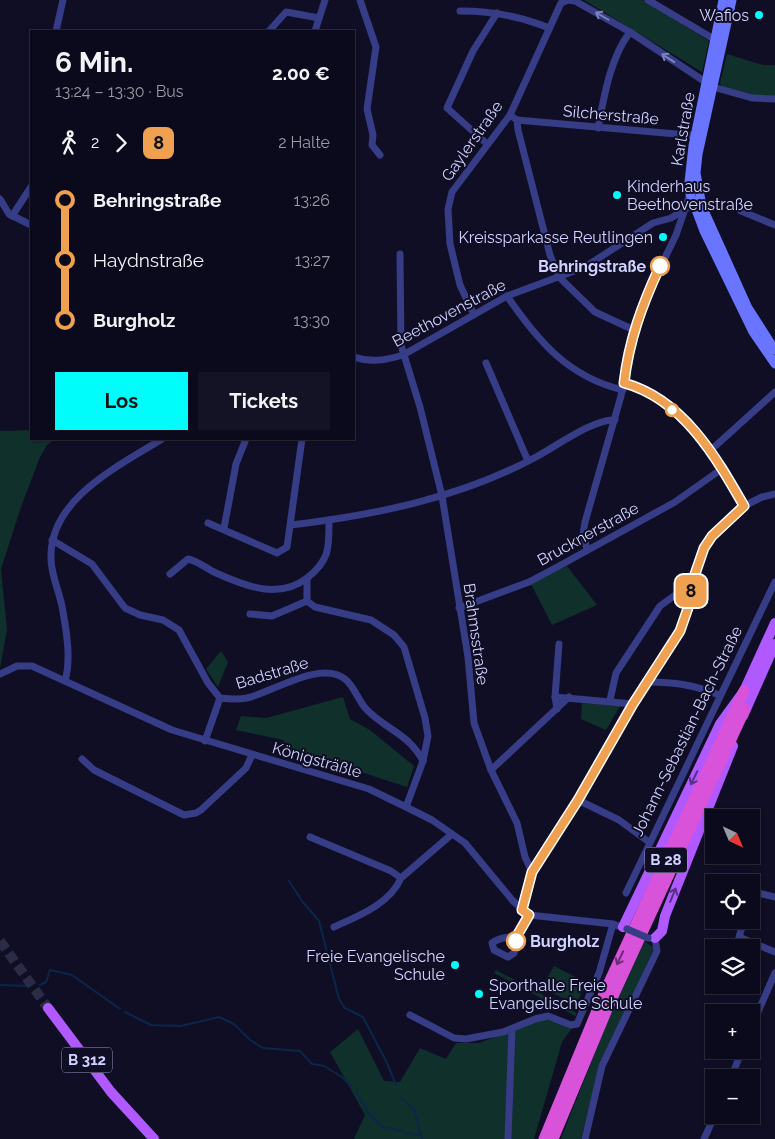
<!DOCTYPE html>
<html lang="de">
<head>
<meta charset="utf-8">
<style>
	body { margin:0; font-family:Raleway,sans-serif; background:#141325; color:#f1f3f6; height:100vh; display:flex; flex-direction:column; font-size:19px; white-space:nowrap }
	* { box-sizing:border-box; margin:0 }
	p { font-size:16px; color:#9a9aa3 }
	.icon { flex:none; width:28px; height:28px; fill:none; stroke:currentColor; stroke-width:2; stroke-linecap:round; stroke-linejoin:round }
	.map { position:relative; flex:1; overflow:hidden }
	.side { position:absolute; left:30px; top:30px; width:325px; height:410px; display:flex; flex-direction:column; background:#0b0a1c; border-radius:0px; box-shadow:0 1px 4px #0004,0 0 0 1px #2b2b3b }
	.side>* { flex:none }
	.badge { padding:0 10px; border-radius:8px; font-size:18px; line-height:32px }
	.needle { width:32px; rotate:136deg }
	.controls { position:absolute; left:705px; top:809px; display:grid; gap:10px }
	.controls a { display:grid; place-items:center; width:55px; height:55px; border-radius:0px; background:#0b0a1c; box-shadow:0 1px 4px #0004,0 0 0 1px #2b2b3b; font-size:25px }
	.map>.badge { position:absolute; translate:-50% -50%; box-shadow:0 0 0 2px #fff }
	.legs { display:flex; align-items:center; gap:8px; height:55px; padding:0 25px; font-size:16px }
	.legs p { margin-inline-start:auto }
	.head { display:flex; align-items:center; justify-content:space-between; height:85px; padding:0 25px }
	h1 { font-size:28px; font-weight:700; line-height:38px }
	.primary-button { display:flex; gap:10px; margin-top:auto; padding:10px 25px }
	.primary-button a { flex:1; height:58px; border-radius:0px; background:#00fdfc; color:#111; font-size:20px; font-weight:700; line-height:58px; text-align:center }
	.primary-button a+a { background:#141325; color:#f1f3f6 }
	ul { padding:0 25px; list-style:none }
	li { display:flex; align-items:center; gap:18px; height:60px; font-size:19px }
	li i { display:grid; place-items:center; width:8px; height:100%; margin:0 6px; background:currentColor }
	li i::after { content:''; width:12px; height:12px; margin:-6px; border:4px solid; border-radius:50%; background:#0b0a1c }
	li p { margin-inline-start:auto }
	li:first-child i { background:linear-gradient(#0000 50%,currentColor 0) }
	li:last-child i { background:linear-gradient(currentColor 50%,#0000 0) }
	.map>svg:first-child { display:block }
	.green { fill:#10302b }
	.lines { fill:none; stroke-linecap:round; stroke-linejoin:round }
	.stream { stroke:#0a2748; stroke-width:2 }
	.primary-tunnel { stroke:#2c2b46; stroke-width:10; stroke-dasharray:10 5; stroke-linecap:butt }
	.minor { stroke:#363c86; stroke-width:7 }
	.secondary { stroke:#6975ff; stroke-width:9 }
	.primary { stroke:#b059ff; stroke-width:10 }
	.trunk { stroke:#d853da; stroke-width:11 }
	.minor-bridge { stroke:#363c86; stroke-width:7 }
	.oneway { stroke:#7c80bc }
	.oneway2 { stroke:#573087 }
	.oneway3 { stroke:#692d76 }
	.line-1-casing { stroke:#fff; stroke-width:11 }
	.line-1 { stroke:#efa050; stroke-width:8 }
	.poi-dot { fill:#00fdfc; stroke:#0f0e25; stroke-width:2 }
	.stop-1-dot { fill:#fff; stroke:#efa050; stroke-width:2.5 }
	.labels { text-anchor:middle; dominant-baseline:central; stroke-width:4; stroke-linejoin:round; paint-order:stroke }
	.shield { fill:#0f0e25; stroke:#9897be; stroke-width:1 }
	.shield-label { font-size:15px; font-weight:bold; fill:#d2d2ff }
	.poi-label { font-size:16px; fill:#d2d2ff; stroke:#0f0e25; text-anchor:end }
	.street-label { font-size:16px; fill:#d2d2ff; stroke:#0f0e25 }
	.stop-label { font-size:16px; font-weight:bold; fill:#d2d2ff; stroke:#0f0e25; text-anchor:end }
</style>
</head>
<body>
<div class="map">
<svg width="775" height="1139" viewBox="0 0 775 1139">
	<rect width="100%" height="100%" fill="#0f0e25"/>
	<g class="green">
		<path d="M584 0H643L709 41 702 72Z"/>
		<path d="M727 54 763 65H775V97L752 96 722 88 720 83Z"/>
		<path d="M31 430V439H55L47 445 40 457 21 507 1 569 7 630 0 668V431Z"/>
		<path d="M567 566 597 605 552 625 531 584Z"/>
		<path d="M221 651 228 662 218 687 206 669Z"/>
		<path d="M343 697 350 719 370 730 414 766 407 787 361 772 343 763H327L292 751 283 740 236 730 241 716 266 718Z"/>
		<path d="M582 703 620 706 606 730 581 719Z"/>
		<path d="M644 941 654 948 599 1068 581 1139H561L618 994Z"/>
		<path d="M554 966 587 983 575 1005 542 987Z"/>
		<path d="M496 970 577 1013 575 1016 494 973Z"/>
		<path d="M540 1020H550L572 1028 562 1042 534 1139H354L365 1115 330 1052 358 1029 384 1081 400 1082 420 1048 446 1059 456 1043H479Z"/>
	</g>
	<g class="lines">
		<g class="stream">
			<path d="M289 881 302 901 319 921 339 999 345 1008 363 1017 387 1063 396 1085"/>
			<path d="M0 985 29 986"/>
			<path d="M40 985 46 982 50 970 72 975 120 1009"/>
			<path d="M125 1012 151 1025 181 1026 219 1017 234 1024 250 1040 263 1048 300 1051 312 1064 324 1066 342 1077 352 1087"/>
			<path d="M356 1092 369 1114 381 1126 421 1136"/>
			<path d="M401 1098 414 1109 422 1139"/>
		</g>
		<path class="primary-tunnel" d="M0 941 48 1008"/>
		<g class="minor">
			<path d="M360 0 376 47 367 109 373 135 372 145 380 155"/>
			<path d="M648 0 719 42"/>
			<path d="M460 11C491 11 520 16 549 28"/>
			<path d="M56 31 63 0"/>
			<path d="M269 31 286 12 319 18"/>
			<path d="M315 31 325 0"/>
			<path d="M510 115 517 120 518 130 550 255 559 277 595 312 634 330"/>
			<path d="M517 120 699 136"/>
			<path d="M598 128C604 97 610 58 630 32"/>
			<path d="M486 143 447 108 473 51 497 13"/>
			<path d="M0 199 9 214 31 225"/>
			<path d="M741 211 775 225"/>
			<path d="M12 216 31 187"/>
			<path d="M400 254 401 345 420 407 442 496 468 657 474 723 491 770 517 823 525 857 532 872"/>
			<path d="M507 296C538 341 568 377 623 390"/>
			<path d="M474 315 460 285 450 244 448 209 452 192 510 115 561 3 568 0 575 1 630 32 713 87 752 98 775 99"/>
			<path d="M354 357C371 363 386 360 403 355L507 296 585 267 653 223 671 218 687 208"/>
			<path d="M486 363 528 461"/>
			<path d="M624 383C683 399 716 457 744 506"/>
			<path d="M711 450 775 392"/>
			<path d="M208 523 277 553 287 547 302 439"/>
			<path d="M291 525C375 515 460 498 536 457 555 447 595 418 615 420"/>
			<path d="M224 528 236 464 246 439"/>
			<path d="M52 540 92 564 125 608 140 615 163 620 179 630 208 683 220 698C229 699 238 700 247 698 273 692 320 660 345 679 355 687 358 701 367 710 387 730 409 734 423 761"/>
			<path d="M587 549 583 534 585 522 621 396 628 353 641 307 676 235 690 194"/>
			<path d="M170 574 188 559C198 561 207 569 216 573 245 586 279 600 307 578 330 560 329 548 329 520"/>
			<path d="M307 579V601L315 607 371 620 394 635 404 647 425 718 428 736 423 761 406 807"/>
			<path d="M459 608 529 582 559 566 675 502 723 468"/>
			<path d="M250 614 272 616 307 601"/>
			<path d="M0 674 17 666H32L172 730 369 789 406 807 432 820 465 843 513 901 529 915 613 924 626 929"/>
			<path d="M65 681C71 660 67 634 63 612 61 594 50 575 51 556 51 498 119 466 162 439"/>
			<path d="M648 682C674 682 695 685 719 695"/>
			<path d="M555 697 633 704"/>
			<path d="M610 700 616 673 660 606 678 593H691"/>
			<path d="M557 709 555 697 559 644"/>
			<path d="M205 741 220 698"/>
			<path d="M82 759 94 770 184 815 196 813 201 810 246 768 252 755"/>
			<path d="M491 770 569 697"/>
			<path d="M578 800 619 820 649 842"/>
			<path d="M310 837 391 871 401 878"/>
			<path d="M626 893 775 582"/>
			<path d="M751 902 758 893 775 897"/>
			<path d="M521 910 532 872 578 800 633 704 680 631 688 608 694 577 704 548 712 536 744 506 762 497 775 494"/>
			<path d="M744 920 739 937 775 952"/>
			<path d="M334 927C358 916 390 904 401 878L452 834"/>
			<path d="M518 934C509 939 500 936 492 943L494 950 508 957 514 953 518 934 529 915"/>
			<path d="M410 1015 454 1038 466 1039 503 1032 535 1019 548 1016 571 1025 577 1024 599 973 613 924"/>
			<path d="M751 1028 775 973"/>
			<path d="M731 1078 742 1050"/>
			<path d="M508 1139 512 1029"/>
			<path d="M585 1139 602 1066 657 951 655 938H651"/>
			<path d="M704 1139 715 1115"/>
		</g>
		<g class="secondary">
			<path d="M723 0 693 146 689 182 690 194 704 231 753 332 775 364"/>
			<path d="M732 0 698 154 696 173 702 206 748 308 775 350"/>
		</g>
		<g class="primary">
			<path d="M743 716 775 644"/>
			<path d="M623 927 720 724 744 691 775 623"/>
			<path d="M655 938 662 931 665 916 733 746"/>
			<path d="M48 1008 111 1092 154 1139"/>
		</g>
		<g class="trunk">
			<path d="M544 1139 606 989 744 691"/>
			<path d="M553 1139 608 1007 745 709"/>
		</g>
		<path class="minor-bridge" d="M627 929 648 938"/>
	</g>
	<defs><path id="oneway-shaft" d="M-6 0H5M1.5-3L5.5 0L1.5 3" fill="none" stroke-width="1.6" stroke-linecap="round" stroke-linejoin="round" transform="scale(1.25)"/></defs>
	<g class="oneway">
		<use href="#oneway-shaft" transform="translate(602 16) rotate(-150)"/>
		<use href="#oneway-shaft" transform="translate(668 58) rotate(-147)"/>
	</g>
	<g class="oneway2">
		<use href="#oneway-shaft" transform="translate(694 778) rotate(116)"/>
		<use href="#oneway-shaft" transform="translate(673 895) rotate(-68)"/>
	</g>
	<use class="oneway3" href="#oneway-shaft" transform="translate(620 958) rotate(115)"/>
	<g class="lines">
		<defs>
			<path id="line-1" d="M516 941 518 934 529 915 522 910 532 872 578 800 633 704 680 631 688 608 694 577 704 548 712 536 744 506C716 457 683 399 624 383 629 340 642 305 660 266"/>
		</defs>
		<use href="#line-1" class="line-1-casing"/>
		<use href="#line-1" class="line-1"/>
	</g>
	<g class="poi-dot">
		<circle cx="759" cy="15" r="5"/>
		<circle cx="617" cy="195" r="5"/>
		<circle cx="663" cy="237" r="5"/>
		<circle cx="455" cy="965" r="5"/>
		<circle cx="479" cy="994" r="5"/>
	</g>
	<g class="stop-1-dot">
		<circle cx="660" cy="266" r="9"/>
		<circle cx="672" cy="410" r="6"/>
		<circle cx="516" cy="941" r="9"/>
	</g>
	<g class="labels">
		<g class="shield">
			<rect x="645" y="847.5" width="42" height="25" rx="4"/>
			<rect x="62" y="1047.5" width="50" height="25" rx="4"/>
		</g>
		<g class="shield-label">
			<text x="666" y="860">B 28</text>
			<text x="87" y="1060">B 312</text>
		</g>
		<g class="poi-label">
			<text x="749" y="15">Wafios</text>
			<text x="627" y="186" text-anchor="start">Kinderhaus<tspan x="627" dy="18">Beethovenstraße</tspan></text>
			<text x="653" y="237">Kreissparkasse Reutlingen</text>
			<text x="445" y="956">Freie Evangelische<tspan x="445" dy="18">Schule</tspan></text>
			<text x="489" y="985" text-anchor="start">Sporthalle Freie<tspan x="489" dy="18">Evangelische Schule</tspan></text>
		</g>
		<g class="street-label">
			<text transform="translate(611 115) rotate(5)">Silcherstraße</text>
			<text transform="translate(683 129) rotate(-80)">Karlstraße</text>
			<text transform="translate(472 141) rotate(-55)">Gaylerstraße</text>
			<text transform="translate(449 313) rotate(-28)">Beethovenstraße</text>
			<text transform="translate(588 534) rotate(-29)">Brucknerstraße</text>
			<text transform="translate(476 634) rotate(82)">Brahmsstraße</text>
			<text transform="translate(272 673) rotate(-17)">Badstraße</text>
			<text transform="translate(687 731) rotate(-64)">Johann-Sebastian-Bach-Straße</text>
			<text transform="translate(317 760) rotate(16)">Königsträßle</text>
		</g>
		<g class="stop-label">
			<text x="646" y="266">Behringstraße</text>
			<text x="530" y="941" text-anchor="start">Burgholz</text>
		</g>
	</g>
</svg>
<div class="controls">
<a><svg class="needle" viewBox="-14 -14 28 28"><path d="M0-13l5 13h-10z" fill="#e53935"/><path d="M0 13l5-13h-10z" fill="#9a9aa3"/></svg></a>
<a><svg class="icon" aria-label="locate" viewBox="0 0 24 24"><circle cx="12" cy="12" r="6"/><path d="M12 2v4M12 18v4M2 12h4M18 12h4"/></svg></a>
<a><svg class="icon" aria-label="layers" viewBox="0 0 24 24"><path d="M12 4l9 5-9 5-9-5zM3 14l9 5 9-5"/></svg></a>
<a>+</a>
<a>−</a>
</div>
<b class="badge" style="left:691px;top:591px;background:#efa050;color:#111">8</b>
<section class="side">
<div class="head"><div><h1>6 Min.</h1><p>13:24 – 13:30 · Bus</p></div><b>2.00 €</b></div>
<div class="legs"><svg class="icon" aria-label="walk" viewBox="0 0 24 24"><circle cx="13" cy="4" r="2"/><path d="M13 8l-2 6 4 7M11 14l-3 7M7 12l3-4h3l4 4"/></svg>2<svg class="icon" aria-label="forward" viewBox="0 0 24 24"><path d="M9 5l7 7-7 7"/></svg><b class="badge" style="background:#efa050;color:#111">8</b><p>2 Halte</p></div>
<ul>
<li><i style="color:#efa050"></i><b>Behringstraße</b><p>13:26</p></li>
<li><i style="color:#efa050"></i><span>Haydnstraße</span><p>13:27</p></li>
<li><i style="color:#efa050"></i><b>Burgholz</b><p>13:30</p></li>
</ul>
<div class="primary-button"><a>Los</a><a>Tickets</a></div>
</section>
</div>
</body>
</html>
